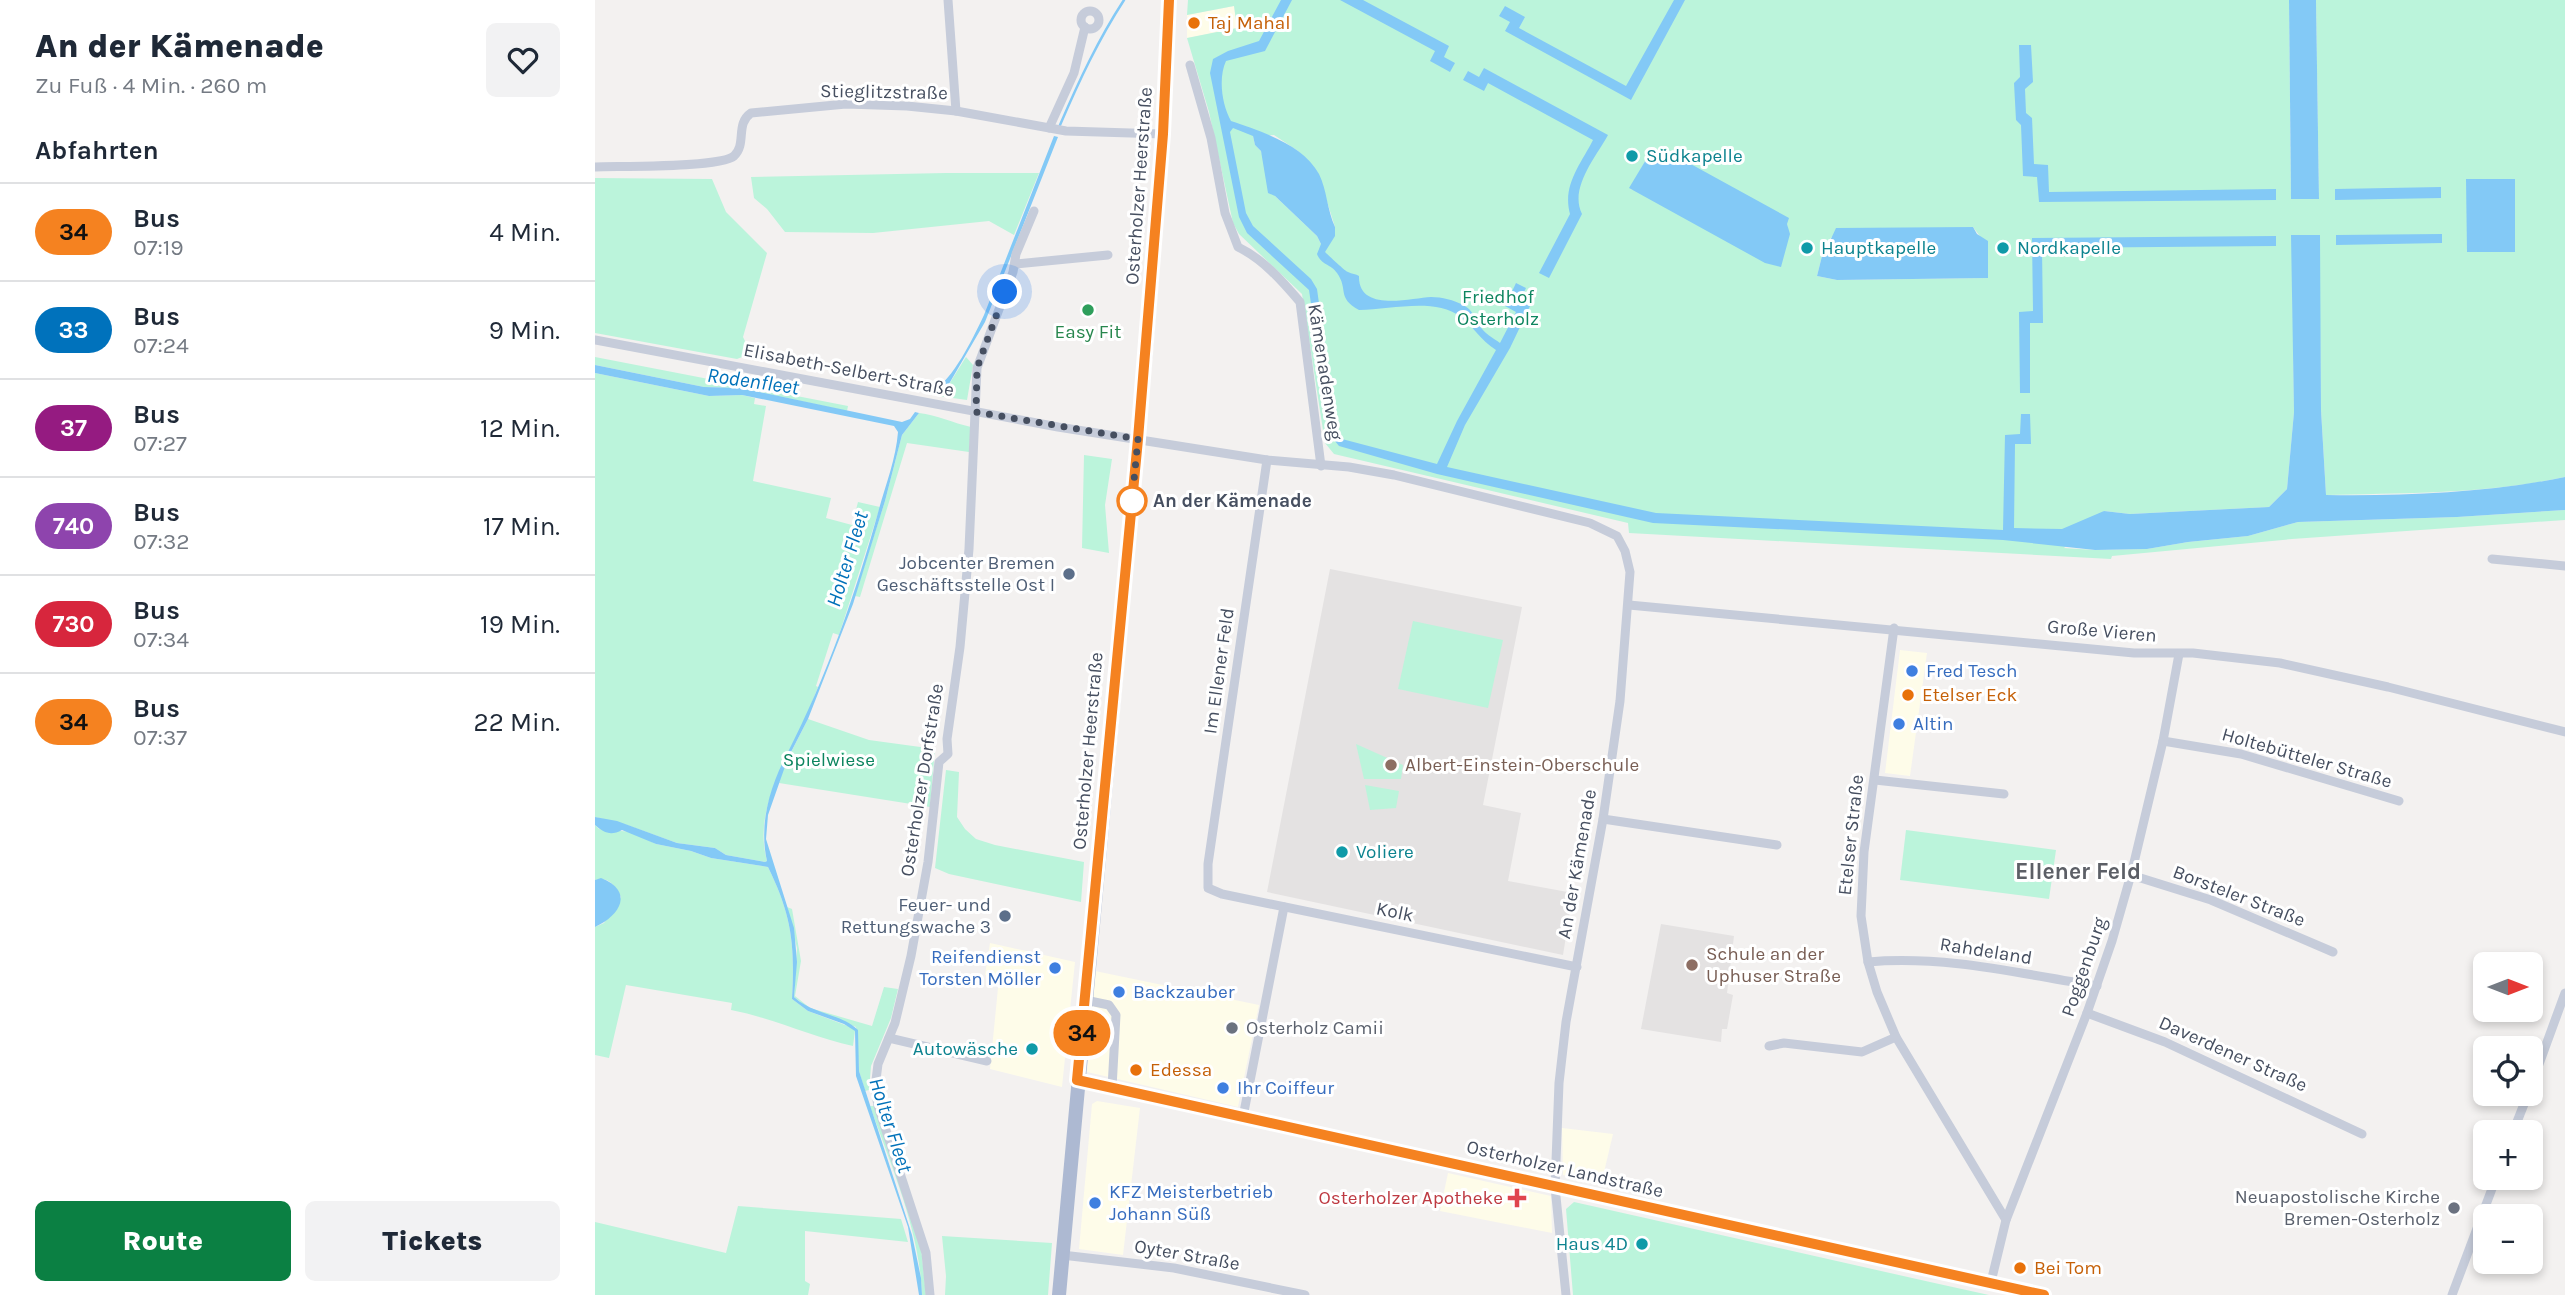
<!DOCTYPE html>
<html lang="de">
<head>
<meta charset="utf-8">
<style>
	body { margin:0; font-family:Karla,sans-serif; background:#f2f2f3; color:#1f2937; height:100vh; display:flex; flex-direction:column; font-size:26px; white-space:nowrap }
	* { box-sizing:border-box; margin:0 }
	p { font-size:23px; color:#747a83 }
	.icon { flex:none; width:38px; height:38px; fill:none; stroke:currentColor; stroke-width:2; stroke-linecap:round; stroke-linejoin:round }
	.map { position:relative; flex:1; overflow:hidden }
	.details { display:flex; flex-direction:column; background:#fff; width:595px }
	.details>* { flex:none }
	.badge { padding:0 14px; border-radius:23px; font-size:24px; line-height:46px }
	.needle { width:46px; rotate:90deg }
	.fabs { position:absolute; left:1878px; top:952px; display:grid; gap:14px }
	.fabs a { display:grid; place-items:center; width:70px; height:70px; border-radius:10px; background:#fff; box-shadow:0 4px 10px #0003; font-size:35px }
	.you { position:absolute; width:35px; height:35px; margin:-18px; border:5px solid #fff; border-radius:50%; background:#1a73e8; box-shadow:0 0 0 10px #1a73e833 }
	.map>.badge { position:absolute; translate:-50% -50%; box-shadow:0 0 0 4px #fff }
	h2 { padding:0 35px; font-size:26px; line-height:63px }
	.round { display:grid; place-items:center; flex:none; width:74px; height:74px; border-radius:10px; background:#f2f2f3 }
	.overview { display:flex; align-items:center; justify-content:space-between; height:119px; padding:0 35px }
	h1 { font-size:33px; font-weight:800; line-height:52px }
	.action { display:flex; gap:14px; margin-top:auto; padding:14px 35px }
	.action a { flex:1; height:80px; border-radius:10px; background:#0b8043; color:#fff; font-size:28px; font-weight:800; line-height:80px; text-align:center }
	.action a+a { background:#f2f2f3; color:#1f2937 }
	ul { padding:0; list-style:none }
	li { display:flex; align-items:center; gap:21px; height:98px; padding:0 35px; border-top:2px solid #e0e1e3 }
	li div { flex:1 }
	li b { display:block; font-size:26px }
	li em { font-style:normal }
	li .badge { min-width:77px; font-weight:700; text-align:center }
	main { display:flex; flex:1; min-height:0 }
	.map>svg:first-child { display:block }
	.commercial { fill:#fefce9 }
	.education { fill:#e4e2e2 }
	.green { fill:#bbf4db; fill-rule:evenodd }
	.water { fill:#83c9f6; fill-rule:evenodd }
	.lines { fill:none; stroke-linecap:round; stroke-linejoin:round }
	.stream { stroke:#83c9f6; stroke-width:2.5 }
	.minor { stroke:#c6ccda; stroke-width:9 }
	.secondary { stroke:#c1c9db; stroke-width:12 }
	.primary { stroke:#adb9d2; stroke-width:14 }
	.line-casing { stroke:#fff; stroke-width:16 }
	.line { stroke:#f58220; stroke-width:10 }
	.walk { stroke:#464f60; stroke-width:7; stroke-dasharray:0 12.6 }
	.food-dot { fill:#e8710a; stroke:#fff; stroke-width:2.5 }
	.culture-dot { fill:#0f9aa8; stroke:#fff; stroke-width:2.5 }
	.leisure-dot { fill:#2e9e5b; stroke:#fff; stroke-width:2.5 }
	.stop-dot { fill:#fff; stroke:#f58220; stroke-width:3.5 }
	.service-dot { fill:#5c6f8a; stroke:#fff; stroke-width:2.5 }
	.shop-dot { fill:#3f7fe0; stroke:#fff; stroke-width:2.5 }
	.education-dot { fill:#8d6e63; stroke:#fff; stroke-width:2.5 }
	.worship-dot { fill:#6b7280; stroke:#fff; stroke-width:2.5 }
	.health-dot { fill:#e0444e; stroke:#fff; stroke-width:2.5 }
	.labels { text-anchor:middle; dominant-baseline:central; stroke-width:6; stroke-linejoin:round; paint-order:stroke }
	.food-label { font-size:19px; fill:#c56008; stroke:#fff; text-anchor:start }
	.street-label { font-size:19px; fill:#464f60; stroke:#fff }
	.culture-label { font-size:19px; fill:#0d838f; stroke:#fff; text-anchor:start }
	.park-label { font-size:19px; fill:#0d855f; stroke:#fff }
	.leisure-label { font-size:19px; fill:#27864d; stroke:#fff }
	.stop-label { font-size:19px; font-weight:bold; fill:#464f60; stroke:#fff; text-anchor:start }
	.service-label { font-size:19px; fill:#4e5e75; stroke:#fff; text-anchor:end }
	.shop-label { font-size:19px; fill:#366cbe; stroke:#fff; text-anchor:start }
	.education-label { font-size:19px; fill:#785e54; stroke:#fff; text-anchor:start }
	.worship-label { font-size:19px; fill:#5b616d; stroke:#fff; text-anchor:start }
	.health-label { font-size:19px; fill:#be3a42; stroke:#fff; text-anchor:end }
	.water-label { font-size:21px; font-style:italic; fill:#0071b9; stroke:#fff }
	.quarter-label { font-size:23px; font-weight:bold; fill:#5c5f66; stroke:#fff }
</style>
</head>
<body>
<main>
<section class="details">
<div class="overview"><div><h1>An der Kämenade</h1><p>Zu Fuß · 4 Min. · 260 m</p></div><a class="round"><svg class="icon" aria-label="heart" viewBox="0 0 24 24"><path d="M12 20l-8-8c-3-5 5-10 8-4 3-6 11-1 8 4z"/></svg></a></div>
<h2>Abfahrten</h2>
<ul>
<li><span class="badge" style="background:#f58220;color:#111">34</span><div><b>Bus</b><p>07:19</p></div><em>4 Min.</em></li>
<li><span class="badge" style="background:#0072bc;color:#fff">33</span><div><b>Bus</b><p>07:24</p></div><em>9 Min.</em></li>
<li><span class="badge" style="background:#951b81;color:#fff">37</span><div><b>Bus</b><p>07:27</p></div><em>12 Min.</em></li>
<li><span class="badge" style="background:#8e44ad;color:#fff">740</span><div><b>Bus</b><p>07:32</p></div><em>17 Min.</em></li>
<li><span class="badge" style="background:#d7263d;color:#fff">730</span><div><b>Bus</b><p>07:34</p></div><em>19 Min.</em></li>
<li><span class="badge" style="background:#f58220;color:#111">34</span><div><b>Bus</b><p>07:37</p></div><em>22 Min.</em></li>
</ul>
<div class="action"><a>Route</a><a>Tickets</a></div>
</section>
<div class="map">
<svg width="1970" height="1295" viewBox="0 0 1970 1295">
	<rect width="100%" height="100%" fill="#f3f1f0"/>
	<g class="commercial">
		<path d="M639 6 642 28 592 38V15Z"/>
		<path d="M1305 650 1332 653 1315 776 1290 773Z"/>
		<path d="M395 943 480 962 467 1087 395 1069 404 978 390 975Z"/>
		<path d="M500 971 664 1005 643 1107 492 1072Z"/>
		<path d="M502 1101 545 1108 528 1255 484 1249 497 1104Z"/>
		<path d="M967 1128 1018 1134 1006 1185 968 1175Z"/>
		<path d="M853 1173 956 1196 957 1233 845 1211Z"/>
	</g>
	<g class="education">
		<path d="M735 569 927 607 888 805 926 813 913 881 978 893 968 955 672 892Z"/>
		<path d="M1066 924 1139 936 1132 993 1138 995 1132 1029H1127L1126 1042 1046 1029Z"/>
	</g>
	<g class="green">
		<path d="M593 0H1694L1696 199H1724L1721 0H1970V477C1892 494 1810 493 1731 495L1726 410 1724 235H1697L1699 412 1692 489 1674 507 1535 514 1509 511 1469 548 1500 550 1552 549 1593 542 1653 536 1703 522 1862 517 1970 510V520L1697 539 1517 556 1516 559 1034 533 1033 523 739 454 730 443 707 294 644 234 638 223 614 112 592 38 642 28 639 6 592 15ZM679 135 703 151 723 173 740 227 726 244 722 236 680 196 666 151 660 145 658 136ZM1066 155 1192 224 1193 231 1035 189 1052 158ZM1378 227 1387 239 1393 278 1242 280 1222 276 1230 244 1238 236Z"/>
		<path d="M351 173H444L419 235 394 221 278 233 190 232 172 209 159 198 156 177Z"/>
		<path d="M0 178 117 179 131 212 172 253 148 337 151 343 147 357 142 359 0 333Z"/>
		<path d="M0 357 253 406 252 411 145 388 109 387 0 365Z"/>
		<path d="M371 357 378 365 372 400 343 396 351 389Z"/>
		<path d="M0 373 114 396 147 395 160 398 159 404 171 406 158 481 236 498 231 518 257 525 263 502 285 507 244 635 238 633 221 686 223 687C216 704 210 721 202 737 182 775 160 818 172 861L170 862 131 855 120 848 82 843 32 825 0 817Z"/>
		<path d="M324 413C342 415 358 423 376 427L374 452 312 443 265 597 260 596 290 501 307 435Z"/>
		<path d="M489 455 517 459 510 505 514 553 487 548Z"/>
		<path d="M818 621 908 640 893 708 803 689Z"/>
		<path d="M213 719 274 740 340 749 335 807 184 783 189 766Z"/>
		<path d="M761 744 808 765 806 779H769Z"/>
		<path d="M351 770 364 772 362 817 370 829 381 839 400 845 489 862 486 902 354 874 340 868Z"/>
		<path d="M770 785 804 791 801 808 775 810Z"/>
		<path d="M0 825 4 829 37 832 61 844 96 851 116 858 173 867C197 916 200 945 197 999L213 1011 258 1028 260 1031 258 1046C217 1037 178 1018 136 1010L137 1003 31 985 14 1058 0 1055V927L9 923 26 897C20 886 14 876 0 880Z"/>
		<path d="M1311 830 1461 850 1454 899 1305 880Z"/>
		<path d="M192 907 197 909 206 961 200 996 215 1008 277 1026 289 987 303 989 296 1018 276 1066 274 1090 270 1091 264 1071 261 1027 214 1009 199 997 202 948Z"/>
		<path d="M275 1106H279L326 1247 331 1295H327C325 1231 296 1166 275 1106Z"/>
		<path d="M979 1202 1335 1282 1394 1295H978L971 1209Z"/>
		<path d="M143 1206 306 1219 313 1242 210 1231V1281L215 1284 213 1295H0V1222L131 1253Z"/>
		<path d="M347 1236 457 1243 453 1295H350L351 1276Z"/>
	</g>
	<g class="water">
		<path d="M686 0H697L670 51 631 61C623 78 627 105 636 121 665 131 708 144 724 174 732 190 732 210 740 227V236L730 252C732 254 751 272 753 272 757 274 761 274 764 276 763 313 816 298 836 297 847 297 859 300 868 305 878 310 879 317 884 325 889 333 898 338 905 343L921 312 910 306 921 283 931 288 925 301 935 306 915 348 870 425 852 467 1061 513 1408 530 1410 435 1425 434 1426 414H1435L1436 444H1420L1419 528 1467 529 1509 511 1535 514 1674 507 1692 489 1699 412 1696 235H1725L1726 410 1731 495C1810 496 1893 493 1970 477V510L1862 517 1703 522 1653 536 1593 542 1552 549 1500 550 1408 540 1058 523 842 474 744 446 735 435 714 290 652 233 644 217 615 73 618 59 633 51 664 41ZM638 128 658 136 660 145 666 151 673 193 680 196 722 236 726 244 722 254C726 265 736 264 742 273 754 290 741 297 764 310 796 310 839 297 866 317 879 327 885 340 901 350L862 421 842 464 747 439 742 432 722 289 716 279 658 226 651 213 635 132Z"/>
		<path d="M723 0H768L854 46 849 57 860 63 855 72 835 61 840 51 745 0Z"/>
		<path d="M1079 0H1090L1036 100 910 31 915 22 904 16 910 6 930 17 924 28 1031 86Z"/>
		<path d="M1694 0H1721L1724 199H1696Z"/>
		<path d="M1424 45H1436L1438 82 1430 89 1431 113 1437 118 1439 164 1453 165 1454 192 1681 189V200L1444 202 1442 177 1428 176 1426 125 1421 120 1419 83 1425 77Z"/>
		<path d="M889 68 1013 135C1001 157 974 188 987 214L954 278 944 273 975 214C967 185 986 164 998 140L893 83 889 91 868 80 873 71 884 77Z"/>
		<path d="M459 136 463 137 390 322 351 389 343 396 336 394C360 376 376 342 389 315Z"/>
		<path d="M1072 151 1194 218 1192 224 1195 234 1186 267 1170 263 1034 188 1052 158H1058Z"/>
		<path d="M1871 179H1920V252H1872Z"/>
		<path d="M1846 187V198L1740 200V189Z"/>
		<path d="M1378 227 1382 234 1393 241V278L1242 280 1222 276 1230 244 1235 241 1241 228Z"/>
		<path d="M1847 234V243L1741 245V235Z"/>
		<path d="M1681 236V246L1447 248 1448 323H1435V393H1425L1424 312 1438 311 1437 238Z"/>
		<path d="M0 365 109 387 145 388 307 422 315 419 320 412 324 413 307 435 290 501 258 604 213 719 195 754H192C232 676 261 593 284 509 291 484 301 458 303 432L299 426 147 395 114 396 0 373Z"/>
		<path d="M190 758H193L173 815 171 839 199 928 202 962 199 997C219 1015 245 1013 263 1030L264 1071 317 1235 326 1278 327 1295H324L313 1227 261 1076 260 1031 249 1024 213 1011 197 999C200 945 197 916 173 867L116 858 96 851 61 844 27 830C16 836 9 833 0 825V817L22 821 82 843 120 848 131 855 170 862 172 861C164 826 174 789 190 758Z"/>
		<path d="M6 878C39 891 26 915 0 927V880Z"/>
	</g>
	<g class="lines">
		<path class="stream" d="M465 125C484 81 503 40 529 0"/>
		<g class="minor">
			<path d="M353 0 361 111"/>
			<circle cx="495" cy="20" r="9"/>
			<path d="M595 65 616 138 630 213 643 247C668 259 687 281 705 302L726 466"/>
			<path d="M454 128 479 73 490 27"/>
			<path d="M0 167C24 166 125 168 139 156 152 144 140 124 156 113L251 104 312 106 361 111 471 131 568 134"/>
			<path d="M420 264 513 255"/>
			<path d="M0 340 463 427 672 460 754 467 799 475 995 523 1022 536 1030 551 1035 572 1025 701 1008 819 971 1022 964 1083 960 1187 971 1295"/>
			<path d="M672 460 613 864V888L627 894 982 967"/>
			<path d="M1897 559 1970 566"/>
			<path d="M1034 605 1539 653H1598L1685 663 1793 687 1970 732"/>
			<path d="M1299 628 1269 852 1266 916 1273 962 1282 992 1301 1037 1411 1220"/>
			<path d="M1568 741 1646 754 1804 801"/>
			<path d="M1280 780 1409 794"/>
			<path d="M1008 819 1182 845"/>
			<path d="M1536 875 1616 900 1738 952"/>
			<path d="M1273 962C1350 955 1426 974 1502 986"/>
			<path d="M490 1000 514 1005 521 1015 517 1088"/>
			<path d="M1492 1013 1570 1042 1767 1134"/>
			<path d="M294 1038 392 1061"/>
			<path d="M1174 1046 1189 1043 1267 1052 1301 1037"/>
			<path d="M1936 1086 1970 993"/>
			<path d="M648 1117 689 907"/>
			<path d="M1918 1132 1933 1094"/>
			<path d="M467 1255 579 1268 710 1295"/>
			<path d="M1396 1282 1411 1220 1492 1013 1517 941 1537 871 1568 741 1584 654"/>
			<path d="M335 1295 331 1253 283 1106 280 1088 283 1064 300 1023 316 956 333 862 344 762 353 754 352 739 365 647 374 549 382 368 418 272 421 254 439 211"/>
			<path d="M1857 1295 1901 1178"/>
		</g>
		<path class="secondary" d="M482 1081 1449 1295"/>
		<path class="primary" d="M464 1295 551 348 568 134 574 0"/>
	</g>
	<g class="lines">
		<defs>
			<path id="line" d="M574 0 568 134 543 439 482 1080 1449 1295"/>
		</defs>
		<use href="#line" class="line-casing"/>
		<use href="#line" class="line"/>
		<path class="walk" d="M410 292 382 368 381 412 543 439 537 501"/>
	</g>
	<g class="food-dot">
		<circle cx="599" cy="23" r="7"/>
		<circle cx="1313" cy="695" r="7"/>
		<circle cx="541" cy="1070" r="7"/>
		<circle cx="1425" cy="1268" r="7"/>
	</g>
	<g class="culture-dot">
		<circle cx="1037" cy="156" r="7"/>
		<circle cx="1212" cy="248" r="7"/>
		<circle cx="1408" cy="248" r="7"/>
		<circle cx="747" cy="852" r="7"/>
		<circle cx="437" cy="1049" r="7"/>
		<circle cx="1047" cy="1244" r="7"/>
	</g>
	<circle class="leisure-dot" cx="493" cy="310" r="7"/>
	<circle class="stop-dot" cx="537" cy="501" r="14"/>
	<g class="service-dot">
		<circle cx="474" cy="574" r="7"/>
		<circle cx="410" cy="916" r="7"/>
	</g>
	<g class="shop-dot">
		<circle cx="1317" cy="671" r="7"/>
		<circle cx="1304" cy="724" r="7"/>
		<circle cx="460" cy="968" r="7"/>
		<circle cx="524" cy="992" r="7"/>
		<circle cx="628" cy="1088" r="7"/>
		<circle cx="500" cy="1203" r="7"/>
	</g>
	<g class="education-dot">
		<circle cx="796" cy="765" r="7"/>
		<circle cx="1097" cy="965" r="7"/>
	</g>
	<g class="worship-dot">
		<circle cx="637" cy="1028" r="7"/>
		<circle cx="1859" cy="1208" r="7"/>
	</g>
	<path class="health-dot" d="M918.5 1187.5h7v7h7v7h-7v7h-7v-7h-7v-7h7z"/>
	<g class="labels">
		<g class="food-label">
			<text x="613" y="23">Taj Mahal</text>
			<text x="1327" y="695">Etelser Eck</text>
			<text x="555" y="1070">Edessa</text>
			<text x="1439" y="1268">Bei Tom</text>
		</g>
		<g class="street-label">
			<text transform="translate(289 92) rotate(1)">Stieglitzstraße</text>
			<text transform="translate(544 186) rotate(-86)">Osterholzer Heerstraße</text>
			<text transform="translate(254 370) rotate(11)">Elisabeth-Selbert-Straße</text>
			<text transform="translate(730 372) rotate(81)">Kämenadenweg</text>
			<text transform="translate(1507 631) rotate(5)">Große Vieren</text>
			<text transform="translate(624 671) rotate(-82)">Im Ellener Feld</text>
			<text transform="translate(493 751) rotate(-85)">Osterholzer Heerstraße</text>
			<text transform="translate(1712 758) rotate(16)">Holtebütteler Straße</text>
			<text transform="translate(327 780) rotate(-81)">Osterholzer Dorfstraße</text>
			<text transform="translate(1256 835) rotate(-84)">Etelser Straße</text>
			<text transform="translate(982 864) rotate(-80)">An der Kämenade</text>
			<text transform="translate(1644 896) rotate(21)">Borsteler Straße</text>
			<text transform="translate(800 912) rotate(12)">Kolk</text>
			<text transform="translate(1391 951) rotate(9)">Rahdeland</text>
			<text transform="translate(1489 967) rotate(-71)">Poggenburg</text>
			<text transform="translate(1638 1054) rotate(24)">Daverdener Straße</text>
			<text transform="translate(970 1169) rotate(13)">Osterholzer Landstraße</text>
			<text transform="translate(592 1255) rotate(10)">Oyter Straße</text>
		</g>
		<g class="culture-label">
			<text x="1051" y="156">Südkapelle</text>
			<text x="1226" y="248">Hauptkapelle</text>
			<text x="1422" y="248">Nordkapelle</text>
			<text x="761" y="852">Voliere</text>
			<text x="423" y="1049" text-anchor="end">Autowäsche</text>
			<text x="1033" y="1244" text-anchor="end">Haus 4D</text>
		</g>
		<g class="park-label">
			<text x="903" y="297">Friedhof<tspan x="903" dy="22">Osterholz</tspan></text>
			<text x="234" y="760">Spielwiese</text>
		</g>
		<g class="leisure-label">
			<text x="493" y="332">Easy Fit</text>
		</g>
		<g class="stop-label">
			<text x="558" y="501">An der Kämenade</text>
		</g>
		<g class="service-label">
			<text x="460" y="563">Jobcenter Bremen<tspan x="460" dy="22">Geschäftsstelle Ost I</tspan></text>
			<text x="396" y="905">Feuer- und<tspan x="396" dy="22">Rettungswache 3</tspan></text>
		</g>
		<g class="shop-label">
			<text x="1331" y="671">Fred Tesch</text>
			<text x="1318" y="724">Altin</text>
			<text x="446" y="957" text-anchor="end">Reifendienst<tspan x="446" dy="22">Torsten Möller</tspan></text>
			<text x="538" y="992">Backzauber</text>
			<text x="642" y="1088">Ihr Coiffeur</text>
			<text x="514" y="1192">KFZ Meisterbetrieb<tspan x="514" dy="22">Johann Süß</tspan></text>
		</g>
		<g class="education-label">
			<text x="810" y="765">Albert-Einstein-Oberschule</text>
			<text x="1111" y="954">Schule an der<tspan x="1111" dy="22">Uphuser Straße</tspan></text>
		</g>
		<g class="worship-label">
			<text x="651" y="1028">Osterholz Camii</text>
			<text x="1845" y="1197" text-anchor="end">Neuapostolische Kirche<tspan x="1845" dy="22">Bremen-Osterholz</tspan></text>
		</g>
		<g class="health-label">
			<text x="908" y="1198">Osterholzer Apotheke</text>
		</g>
		<g class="water-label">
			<text transform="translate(158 381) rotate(8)">Rodenfleet</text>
			<text transform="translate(252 559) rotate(-73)">Holter Fleet</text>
			<text transform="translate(296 1125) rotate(72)">Holter Fleet</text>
		</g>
		<g class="quarter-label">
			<text x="1483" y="871">Ellener Feld</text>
		</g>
	</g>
</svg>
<div class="fabs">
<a><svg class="needle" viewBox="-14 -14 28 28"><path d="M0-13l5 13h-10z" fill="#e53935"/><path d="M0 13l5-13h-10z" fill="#747a83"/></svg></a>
<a><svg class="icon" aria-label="locate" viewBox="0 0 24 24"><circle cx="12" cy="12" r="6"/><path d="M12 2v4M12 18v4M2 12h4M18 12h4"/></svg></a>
<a>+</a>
<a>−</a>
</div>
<div class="you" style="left:410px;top:292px"></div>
<b class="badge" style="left:487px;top:1033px;background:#f58220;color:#111">34</b>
</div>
</main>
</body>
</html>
